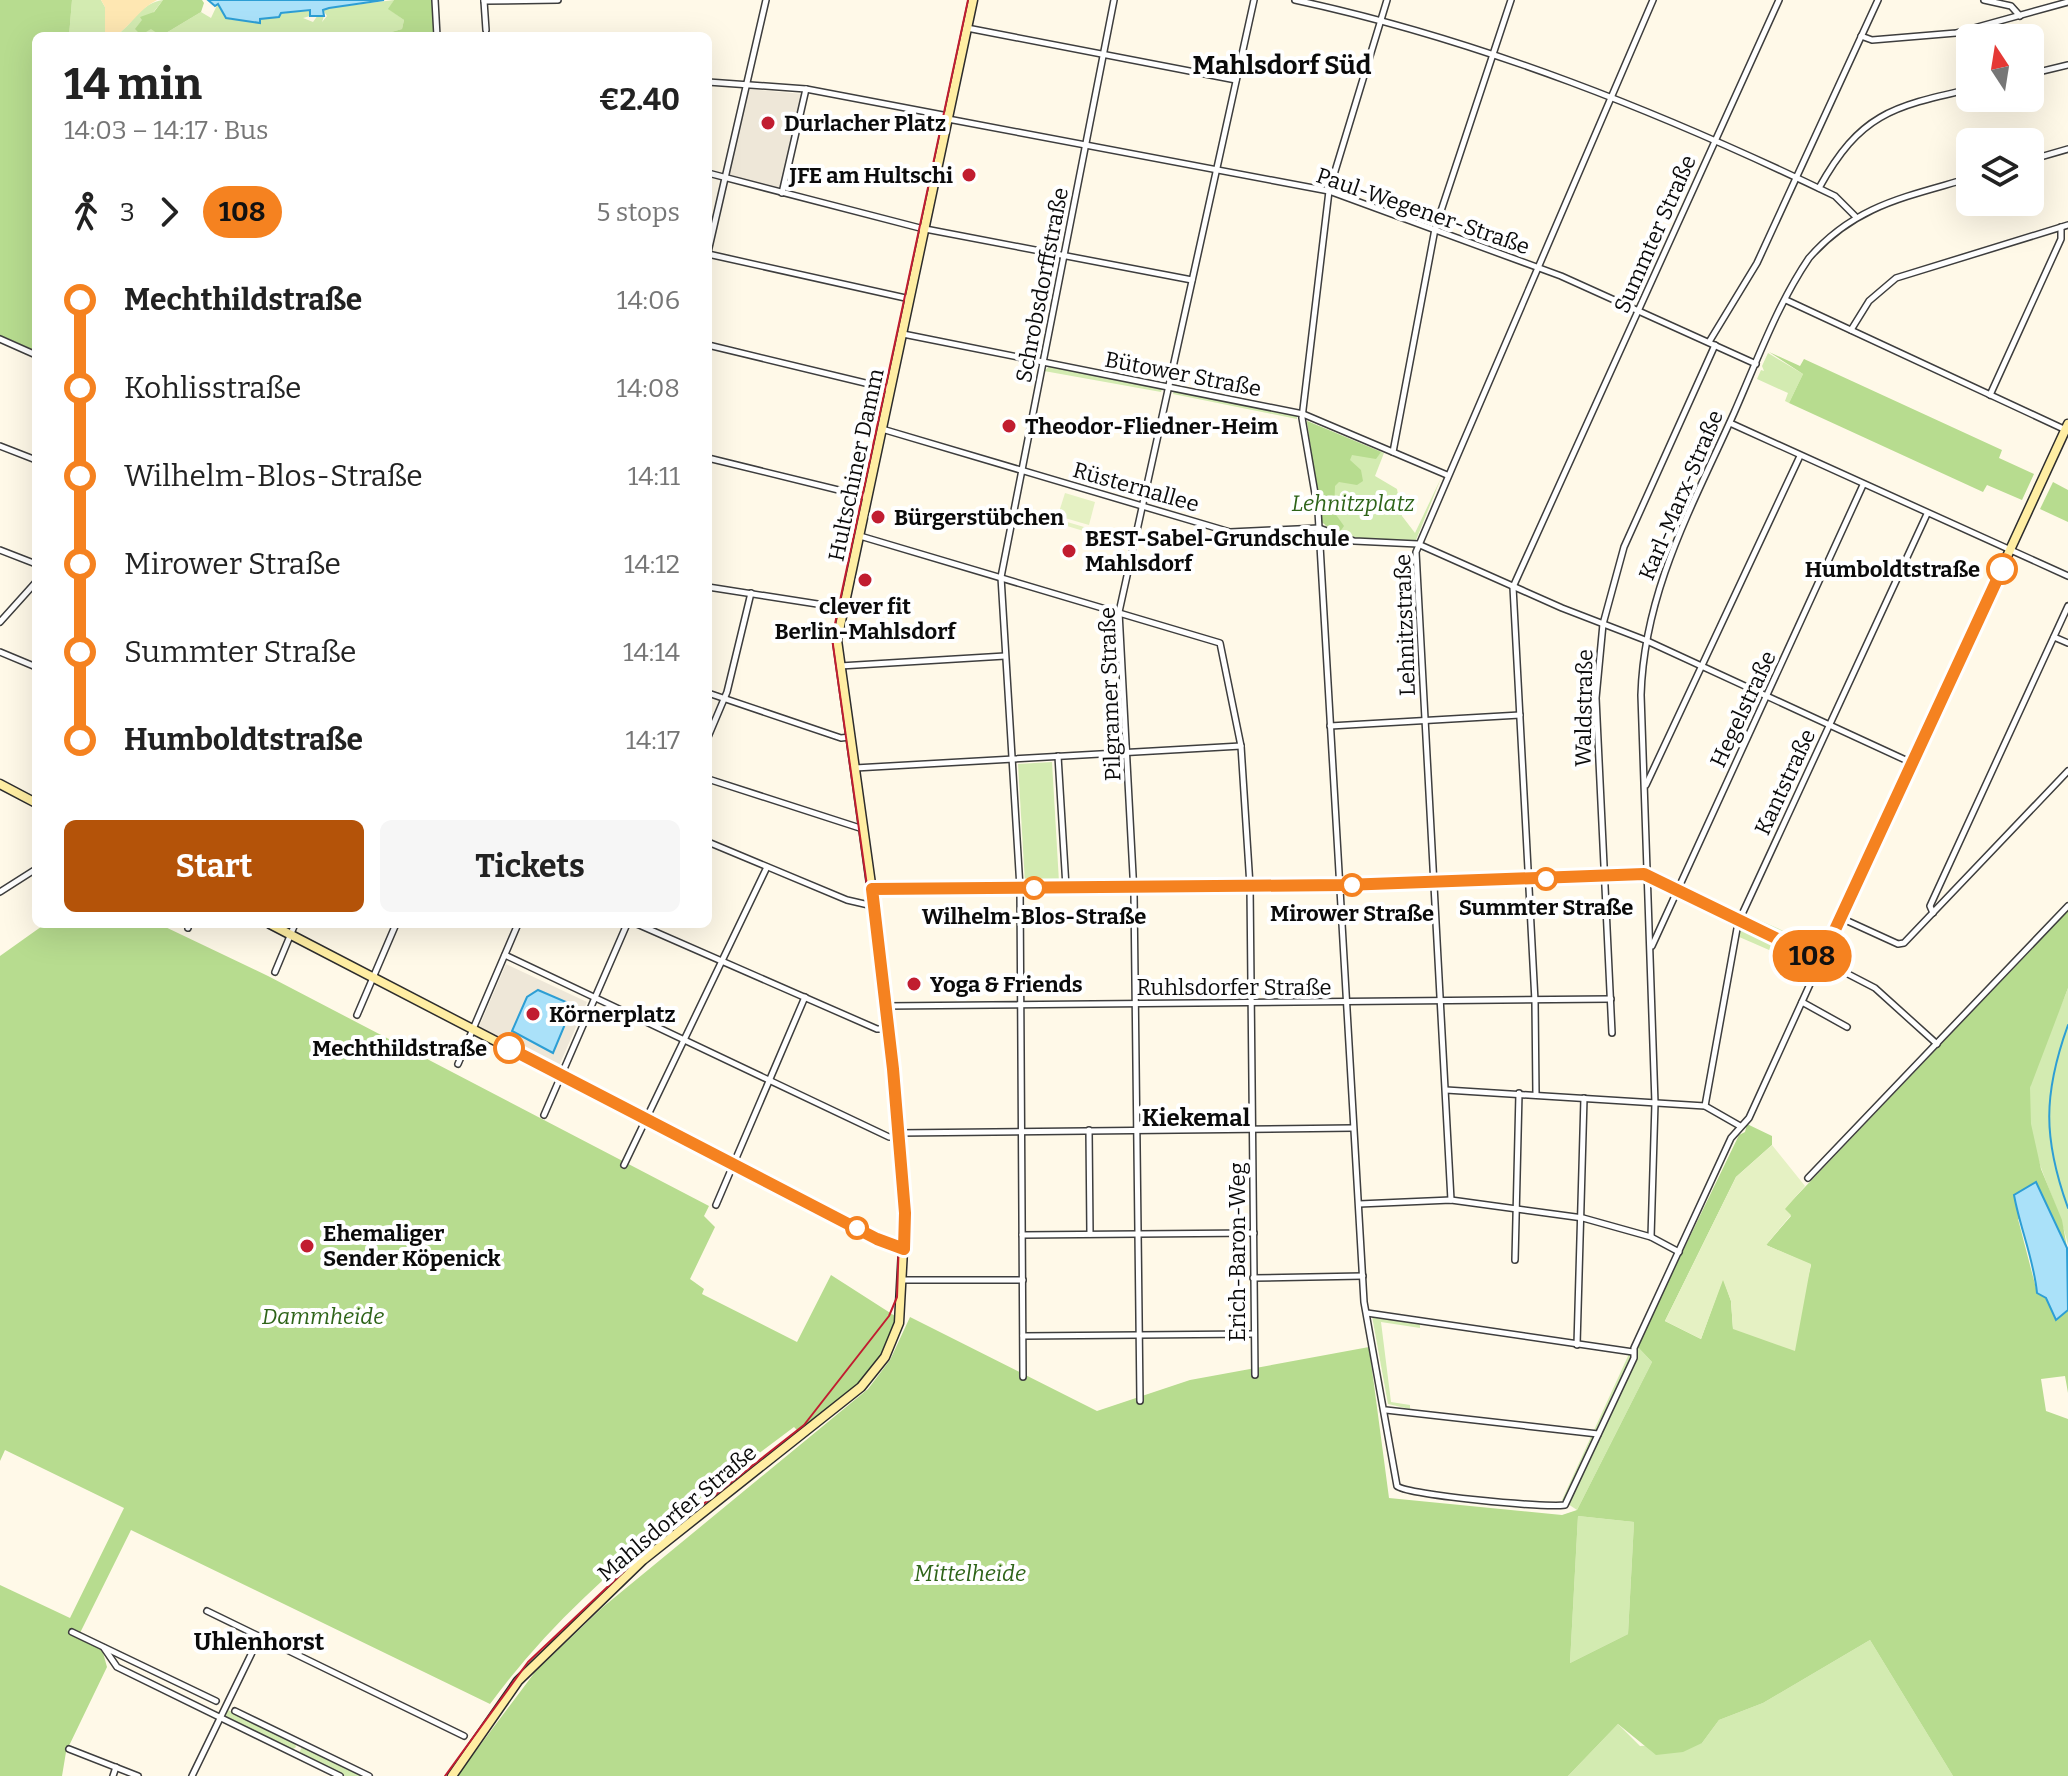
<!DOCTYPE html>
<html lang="en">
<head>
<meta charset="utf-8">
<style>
	body { margin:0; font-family:Bitter,serif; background:#f6f6f6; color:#222; height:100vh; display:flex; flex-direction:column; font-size:30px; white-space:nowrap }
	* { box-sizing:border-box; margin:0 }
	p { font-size:26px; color:#767676 }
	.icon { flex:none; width:44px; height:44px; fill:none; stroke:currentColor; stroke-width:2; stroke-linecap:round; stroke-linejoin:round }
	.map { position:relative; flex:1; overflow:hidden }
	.drawer { position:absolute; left:32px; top:32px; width:680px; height:896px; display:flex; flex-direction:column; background:#fff; border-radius:12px; box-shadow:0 8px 32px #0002 }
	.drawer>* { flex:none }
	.badge { padding:0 16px; border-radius:26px; font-size:28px; line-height:52px }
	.needle { width:52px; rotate:348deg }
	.fabs { position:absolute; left:1956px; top:24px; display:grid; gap:16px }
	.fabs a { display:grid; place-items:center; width:88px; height:88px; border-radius:12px; background:#fff; box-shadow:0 8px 32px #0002; font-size:40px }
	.map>.badge { position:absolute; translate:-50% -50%; box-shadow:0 0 0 4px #fff }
	.legs { display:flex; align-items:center; gap:12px; height:88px; padding:0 32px; font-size:26px }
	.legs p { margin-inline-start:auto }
	.overview { display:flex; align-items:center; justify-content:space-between; height:136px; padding:0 32px }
	h1 { font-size:44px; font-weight:700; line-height:60px }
	.action { display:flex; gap:16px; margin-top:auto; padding:16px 32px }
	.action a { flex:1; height:92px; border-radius:12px; background:#b45309; color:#fff; font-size:32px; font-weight:700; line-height:92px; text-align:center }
	.action a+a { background:#f6f6f6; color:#222 }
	ul { padding:0 32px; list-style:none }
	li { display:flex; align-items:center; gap:28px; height:88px; font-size:30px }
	li i { display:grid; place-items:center; width:12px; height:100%; margin:0 10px; background:currentColor }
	li i::after { content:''; width:20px; height:20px; margin:-10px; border:6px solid; border-radius:50%; background:#fff }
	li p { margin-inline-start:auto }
	li:first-child i { background:linear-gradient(#0000 50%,currentColor 0) }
	li:last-child i { background:linear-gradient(currentColor 50%,#0000 0) }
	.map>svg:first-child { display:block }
	.green { fill:#d3ebb1 }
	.forest { fill:#b7dc8f; fill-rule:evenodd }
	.sand { fill:#fee7b2 }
	.pitch { fill:#e5f1c3 }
	.plaza { fill:#eee7d8 }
	.water { fill:#aae1f9; stroke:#2d9ed4; stroke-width:2 }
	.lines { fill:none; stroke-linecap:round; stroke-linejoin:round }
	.stream { stroke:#2d9ed4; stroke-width:2 }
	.street-casing { stroke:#3e3e3e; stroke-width:8 }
	.secondary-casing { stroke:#2d2d2d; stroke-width:11 }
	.street { stroke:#fff; stroke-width:5 }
	.secondary { stroke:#ffeea3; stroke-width:8 }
	.tram { stroke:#c11d30; stroke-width:2 }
	.line-1-casing { stroke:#fff; stroke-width:18 }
	.line-1 { stroke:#f58220; stroke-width:12 }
	.poi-dot { fill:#c11d30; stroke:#fff; stroke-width:3 }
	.stop-1-dot { fill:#fff; stroke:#f58220; stroke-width:4 }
	.labels { text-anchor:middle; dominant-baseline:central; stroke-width:8; stroke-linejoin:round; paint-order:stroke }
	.poi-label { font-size:22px; font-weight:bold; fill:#0b0b0b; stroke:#fff; text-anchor:start }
	.street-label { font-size:22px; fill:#0b0b0b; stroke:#fff }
	.park-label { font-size:22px; font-style:italic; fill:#2e6419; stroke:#fff }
	.stop-label { font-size:22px; font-weight:bold; fill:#0b0b0b; stroke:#fff }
	.neighbourhood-label { font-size:24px; font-weight:bold; fill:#0b0b0b; stroke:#fff }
	.quarter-label { font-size:26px; font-weight:bold; fill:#0b0b0b; stroke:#fff }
</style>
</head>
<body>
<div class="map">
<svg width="2068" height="1776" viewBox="0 0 2068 1776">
	<rect width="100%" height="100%" fill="#fff9e8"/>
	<g class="green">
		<path d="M72 0H101L105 7 106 34 112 36H69Z"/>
		<path d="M163 0 152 14 151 28 161 36H115C133 25 140 3 163 0Z"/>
		<path d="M394 0 389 9 404 20 402 29 384 34 161 36 201 12 211 18 218 3 231 20 279 17 280 14 310 10V16L303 18 313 22 318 15 324 16 322 22 327 16 323 10 329 8Z"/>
		<path d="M1768 353 1803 374 1789 403 1785 401 1788 393 1757 379 1761 370 1764 371 1762 366Z"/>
		<path d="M1050 366 1162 389 1161 392 1044 371Z"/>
		<path d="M1174 391 1297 415V419L1173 394Z"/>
		<path d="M1307 421 1384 453 1375 476 1397 489 1402 516 1415 533 1441 478 1416 540 1354 539 1325 526Z"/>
		<path d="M1052 762 1059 882 1025 883 1018 764Z"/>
		<path d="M1745 914 1818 946 1814 954 1745 922 1742 919Z"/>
		<path d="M1740 927 1811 959 1808 967 1737 936Z"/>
		<path d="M2068 988V1245C2057 1195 2020 1142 2030 1088 2035 1057 2057 1018 2068 988Z"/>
		<path d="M1372 1316 1420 1322V1328L1381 1322 1391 1402 1410 1405V1409L1388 1404Z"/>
		<path d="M1634 1343 1652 1362 1577 1510 1562 1500Z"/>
		<path d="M1578 1516 1634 1522 1628 1634 1570 1663Z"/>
		<path d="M1870 1640 1953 1776H1568L1618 1724 1640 1746 1702 1743 1719 1720 1763 1703Z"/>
		<path d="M228 1710 295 1743 296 1747 292 1750 225 1718Z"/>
		<path d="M302 1747 362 1776H345L299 1753Z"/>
	</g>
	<g class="forest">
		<path d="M0 0H72L69 36H36V351L0 335Z"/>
		<path d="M163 0H202L204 3 201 12 161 36 151 29 141 35 135 29 142 20 140 17 154 12Z"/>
		<path d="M394 0H433L434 36H359L365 32 384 34 402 29 404 20 388 9Z"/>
		<path d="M1769 352 1800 366 1804 359 2002 450 1999 458 2034 474 2022 500 1987 485 1983 492 1789 403 1803 374Z"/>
		<path d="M1307 421 1381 452 1376 459 1352 455 1350 460 1361 470 1363 481 1357 485 1339 482 1335 486 1334 512 1344 526 1339 533 1321 522Z"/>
		<path d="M2053 482 2068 490V522L2040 509Z"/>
		<path d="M2068 911V988L2030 1088 2031 1124 2041 1169 2062 1220 2068 1253 2064 1239 2018 1219 2037 1292 2046 1298 2056 1320 2068 1310V1393L2065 1376 2041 1379 2046 1411 2068 1419V1776H1953L1870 1640 1763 1703 1719 1720 1702 1743 1683 1752 1656 1755 1618 1724 1568 1776H457L535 1672 603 1607 868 1389 890 1360 910 1317 1097 1411 1190 1380 1369 1347 1389 1498 1562 1515 1577 1510 1652 1362 1634 1343 1652 1315 1739 1135 1745 1132 1747 1124 1772 1136V1145L1736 1177 1665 1321 1701 1339 1723 1278 1731 1301 1733 1329 1806 1285 1811 1265 1766 1245 1791 1216 1784 1209ZM1578 1516 1634 1522 1628 1634 1570 1663Z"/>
		<path d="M45 924H159L268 976 709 1206 704 1216 715 1227 690 1279 704 1289 702 1294 797 1342 831 1275 895 1316C889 1371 839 1400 799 1432L794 1427C685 1509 571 1593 490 1704L131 1530 78 1637 102 1649 107 1667 66 1752 62 1776H0V1585L70 1618 124 1508 5 1450 0 1461V956Z"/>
	</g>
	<path class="sand" d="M157 0C140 8 131 26 115 36L105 34V7L101 0Z"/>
	<g class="pitch">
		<path d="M1065 493 1095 502 1089 525 1058 516 1057 519 1118 537 1117 541 1047 520 1051 509 1059 512Z"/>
		<path d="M1772 1145 1805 1186 1785 1209 1791 1215 1766 1245 1811 1264 1795 1351 1733 1329 1731 1301 1723 1280 1701 1339 1665 1321 1736 1177Z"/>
	</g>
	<g class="plaza">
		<path d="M748 89 803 94 782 186 777 189 727 174Z"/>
		<path d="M506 964 587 1002 558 1068 479 1027Z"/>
	</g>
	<g class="water">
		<path d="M208 0H384L329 8 323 10 324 16H310V10L281 13 279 17 260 19V23L226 18 218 4 215 6Z"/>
		<path d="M538 990 573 1005 553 1053 512 1031 527 997Z"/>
		<path d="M2036 1182 2067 1248 2068 1310 2056 1320 2046 1298 2037 1293C2034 1260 2020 1228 2014 1195Z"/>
	</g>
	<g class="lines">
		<path class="stream" d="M2068 1025C2043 1094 2043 1139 2068 1208"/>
		<defs>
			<g id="street">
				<path d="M435 0 437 36"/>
				<path d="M1295 0C1481 40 1663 113 1835 196L1855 216"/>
				<path d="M1387 0 1329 191 1302 418 1318 511 1364 1302 1397 1486C1407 1495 1546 1508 1565 1505L1634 1358V1348L1731 1138 1749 1118 1821 960 1875 988 1937 1044"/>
				<path d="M1984 0 2011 6 2020 16"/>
				<path d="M484 1 558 0"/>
				<path d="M484 1 486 30"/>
				<path d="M967 28 1236 80"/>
				<path d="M1861 36 1872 40 1956 33 2068 2"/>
				<path d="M2030 74 2068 65"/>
				<path d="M708 82 806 89 948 116"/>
				<path d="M948 119 1329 191 1561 276 1756 364"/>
				<path d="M2030 160 2068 149"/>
				<path d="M708 173 920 228 1192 280"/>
				<path d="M1819 188C1860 114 1891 107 1970 89"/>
				<path d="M782 193 806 89"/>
				<path d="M708 252 766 0"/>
				<path d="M708 254 910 299"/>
				<path d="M1786 300 2068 431"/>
				<path d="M1851 330 1869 301 1896 278 2068 225"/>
				<path d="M903 334 1303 414 1447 475"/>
				<path d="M0 339 36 355"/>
				<path d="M1709 342 1757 263 1878 0"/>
				<path d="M708 345 890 389"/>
				<path d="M1990 395 2061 239V227"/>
				<path d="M1730 423 2068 576"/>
				<path d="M882 429 1230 532 1319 528 1354 541 1418 544 1562 608 1645 640 1912 763"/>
				<path d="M0 446 36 460"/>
				<path d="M1393 452 1435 229 1511 0"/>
				<path d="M708 458 867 497"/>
				<path d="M860 536 1220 643 1241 746 1250 886 1255 1375"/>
				<path d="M0 550 36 564"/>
				<path d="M708 587 843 608"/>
				<path d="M0 622 36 582"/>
				<path d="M2054 637 2068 643"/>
				<path d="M0 652 36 667"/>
				<path d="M840 666 1005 656"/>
				<path d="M708 693 841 738 850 737"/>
				<path d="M1330 726 1520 715"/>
				<path d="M708 737 727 692 751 593"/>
				<path d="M1058 756 1066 887"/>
				<path d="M855 768 1241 746"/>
				<path d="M708 779 863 829"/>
				<path d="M1646 785 1800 456"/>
				<path d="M708 842 847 900 873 906"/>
				<path d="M0 892 36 869"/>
				<path d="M1933 913 1930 906 2068 606"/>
				<path d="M1841 918 1898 944 1904 943 2068 771"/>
				<path d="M637 924 877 1029H886"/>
				<path d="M188 928 189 924"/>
				<path d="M1652 946 1863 485"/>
				<path d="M505 955 889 1137H897"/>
				<path d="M275 972 295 924"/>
				<path d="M1802 1002 1847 1027"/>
				<path d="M886 1006 1611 999"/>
				<path d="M357 1015 396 924"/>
				<path d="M1612 1033 1596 698 1603 624 1624 547 1715 345"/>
				<path d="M458 1064 518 924"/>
				<path d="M1446 1090 1705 1106 1740 1126"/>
				<path d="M1536 1094 1535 1001 1513 587 1779 0"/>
				<path d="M1705 1106 1738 923 1927 514"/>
				<path d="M544 1115 627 924"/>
				<path d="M1089 1130 1090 1234"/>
				<path d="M898 1133 1353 1128"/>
				<path d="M624 1165 767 867"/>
				<path d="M1808 1178 2068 906"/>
				<path d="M1451 1200 1416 552 1653 0"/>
				<path d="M1359 1204 1451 1200 1583 1218 1651 1237 1679 1252"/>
				<path d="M716 1205 805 997"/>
				<path d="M1022 1235 1254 1233"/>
				<path d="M1651 1237 1655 1103 1641 695C1644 591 1693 505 1734 413 1757 361 1777 305 1809 258 1855 205 1906 197 1970 178"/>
				<path d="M1515 1260 1519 1093"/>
				<path d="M1253 1278 1363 1276"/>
				<path d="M902 1280H1023"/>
				<path d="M1367 1313 1633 1352"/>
				<path d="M1023 1336 1253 1334"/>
				<path d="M1577 1345 1584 1098"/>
				<path d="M1023 1377 1020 888 1001 577 1114 0"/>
				<path d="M1140 1401 1134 894 1119 612 1254 0"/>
				<path d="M1386 1410 1598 1434"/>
				<path d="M207 1611 464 1736"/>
				<path d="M72 1632 216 1701"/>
				<path d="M104 1648 117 1667 340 1776"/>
				<path d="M235 1711 369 1776"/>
				<path d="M69 1749 138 1776"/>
				<path d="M113 1776 116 1767"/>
				<path d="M192 1776 260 1636"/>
			</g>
			<g id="secondary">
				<path d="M0 784 36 803"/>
				<path d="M872 889 1363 885 1644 874 1738 923 1821 960 2068 424"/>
				<path d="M270 924 877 1239 904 1249"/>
				<path d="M452 1776 518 1681 643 1560 861 1387 885 1357 899 1323 905 1213 876 920 837 640 973 0"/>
			</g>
		</defs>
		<use href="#street" class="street-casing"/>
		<use href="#secondary" class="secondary-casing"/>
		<use href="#street" class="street"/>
		<use href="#secondary" class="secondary"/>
		<path class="tram" d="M445 1776 528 1662 655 1542 804 1425 889 1316 897 1297 900 1209 870 907 832 638 968 0"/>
	</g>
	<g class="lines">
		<defs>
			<path id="line-1" d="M509 1048 877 1239 904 1249 905 1213 893 1069 872 889 1344 885 1644 874 1821 960 2002 569"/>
		</defs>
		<use href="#line-1" class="line-1-casing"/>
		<use href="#line-1" class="line-1"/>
	</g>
	<g class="poi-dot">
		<circle cx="768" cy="123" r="8"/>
		<circle cx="969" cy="175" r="8"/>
		<circle cx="1009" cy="426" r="8"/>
		<circle cx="878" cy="517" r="8"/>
		<circle cx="1069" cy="551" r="8"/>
		<circle cx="865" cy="580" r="8"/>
		<circle cx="914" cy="984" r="8"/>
		<circle cx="533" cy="1014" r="8"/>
		<circle cx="307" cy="1246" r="8"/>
	</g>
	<g class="stop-1-dot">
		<circle cx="2002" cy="569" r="14"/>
		<circle cx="1546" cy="879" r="10"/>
		<circle cx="1352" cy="885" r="10"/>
		<circle cx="1034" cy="888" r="10"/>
		<circle cx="509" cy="1048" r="14"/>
		<circle cx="857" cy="1228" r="10"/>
	</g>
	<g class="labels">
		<g class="poi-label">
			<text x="784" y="123">Durlacher Platz</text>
			<text x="953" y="175" text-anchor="end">JFE am Hultschi</text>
			<text x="1025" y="426">Theodor-Fliedner-Heim</text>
			<text x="894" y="517">Bürgerstübchen</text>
			<text x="1085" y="538">BEST-Sabel-Grundschule<tspan x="1085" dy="25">Mahlsdorf</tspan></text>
			<text x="865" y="606" text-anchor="middle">clever fit<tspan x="865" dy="25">Berlin-Mahlsdorf</tspan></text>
			<text x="930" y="984">Yoga &amp; Friends</text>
			<text x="549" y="1014">Körnerplatz</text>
			<text x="323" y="1233">Ehemaliger<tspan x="323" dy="25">Sender Köpenick</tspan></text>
		</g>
		<g class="street-label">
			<text transform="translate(1423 211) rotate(19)">Paul-Wegener-Straße</text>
			<text transform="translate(1655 234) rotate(-66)">Summter Straße</text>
			<text transform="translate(1042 285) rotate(-79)">Schrobsdorffstraße</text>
			<text transform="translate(1183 374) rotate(11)">Bütower Straße</text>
			<text transform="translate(856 465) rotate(-78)">Hultschiner Damm</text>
			<text transform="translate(1136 487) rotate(16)">Rüsternallee</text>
			<text transform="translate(1681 495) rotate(-67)">Karl-Marx-Straße</text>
			<text transform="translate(1405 625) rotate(-92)">Lehnitzstraße</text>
			<text transform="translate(1110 694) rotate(-92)">Pilgramer Straße</text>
			<text transform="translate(1584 708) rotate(-89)">Waldstraße</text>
			<text transform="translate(1743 709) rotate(-65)">Hegelstraße</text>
			<text transform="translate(1785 782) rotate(-65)">Kantstraße</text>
			<text x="1234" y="987">Ruhlsdorfer Straße</text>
			<text transform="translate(1237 1252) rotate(-90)">Erich-Baron-Weg</text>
			<text transform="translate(677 1513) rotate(-40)">Mahlsdorfer Straße</text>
		</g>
		<g class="park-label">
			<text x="1353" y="503">Lehnitzplatz</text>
			<text x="323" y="1316">Dammheide</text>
			<text x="970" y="1573">Mittelheide</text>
		</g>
		<g class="stop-label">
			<text x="1980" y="569" text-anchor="end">Humboldtstraße</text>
			<text x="1546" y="907">Summter Straße</text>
			<text x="1352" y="913">Mirower Straße</text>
			<text x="1034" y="916">Wilhelm-Blos-Straße</text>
			<text x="487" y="1048" text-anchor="end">Mechthildstraße</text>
		</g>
		<g class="neighbourhood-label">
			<text x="1196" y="1118">Kiekemal</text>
			<text x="259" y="1642">Uhlenhorst</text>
		</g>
		<g class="quarter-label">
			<text x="1282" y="65">Mahlsdorf Süd</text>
		</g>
	</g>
</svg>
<div class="fabs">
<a><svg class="needle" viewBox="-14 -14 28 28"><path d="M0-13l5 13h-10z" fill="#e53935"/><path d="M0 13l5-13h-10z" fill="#767676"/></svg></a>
<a><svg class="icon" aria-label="layers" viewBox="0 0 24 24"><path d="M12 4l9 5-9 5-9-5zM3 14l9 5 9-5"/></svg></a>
</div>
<b class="badge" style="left:1812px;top:956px;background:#f58220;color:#111">108</b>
<section class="drawer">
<div class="overview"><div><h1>14 min</h1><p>14:03 – 14:17 · Bus</p></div><b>€2.40</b></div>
<div class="legs"><svg class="icon" aria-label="walk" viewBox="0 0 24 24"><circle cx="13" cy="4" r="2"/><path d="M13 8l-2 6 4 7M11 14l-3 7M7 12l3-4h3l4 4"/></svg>3<svg class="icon" aria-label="forward" viewBox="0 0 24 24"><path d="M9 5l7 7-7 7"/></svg><b class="badge" style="background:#f58220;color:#111">108</b><p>5 stops</p></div>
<ul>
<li><i style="color:#f58220"></i><b>Mechthildstraße</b><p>14:06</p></li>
<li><i style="color:#f58220"></i><span>Kohlisstraße</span><p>14:08</p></li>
<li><i style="color:#f58220"></i><span>Wilhelm-Blos-Straße</span><p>14:11</p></li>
<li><i style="color:#f58220"></i><span>Mirower Straße</span><p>14:12</p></li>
<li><i style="color:#f58220"></i><span>Summter Straße</span><p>14:14</p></li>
<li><i style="color:#f58220"></i><b>Humboldtstraße</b><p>14:17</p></li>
</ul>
<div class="action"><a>Start</a><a>Tickets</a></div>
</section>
</div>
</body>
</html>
